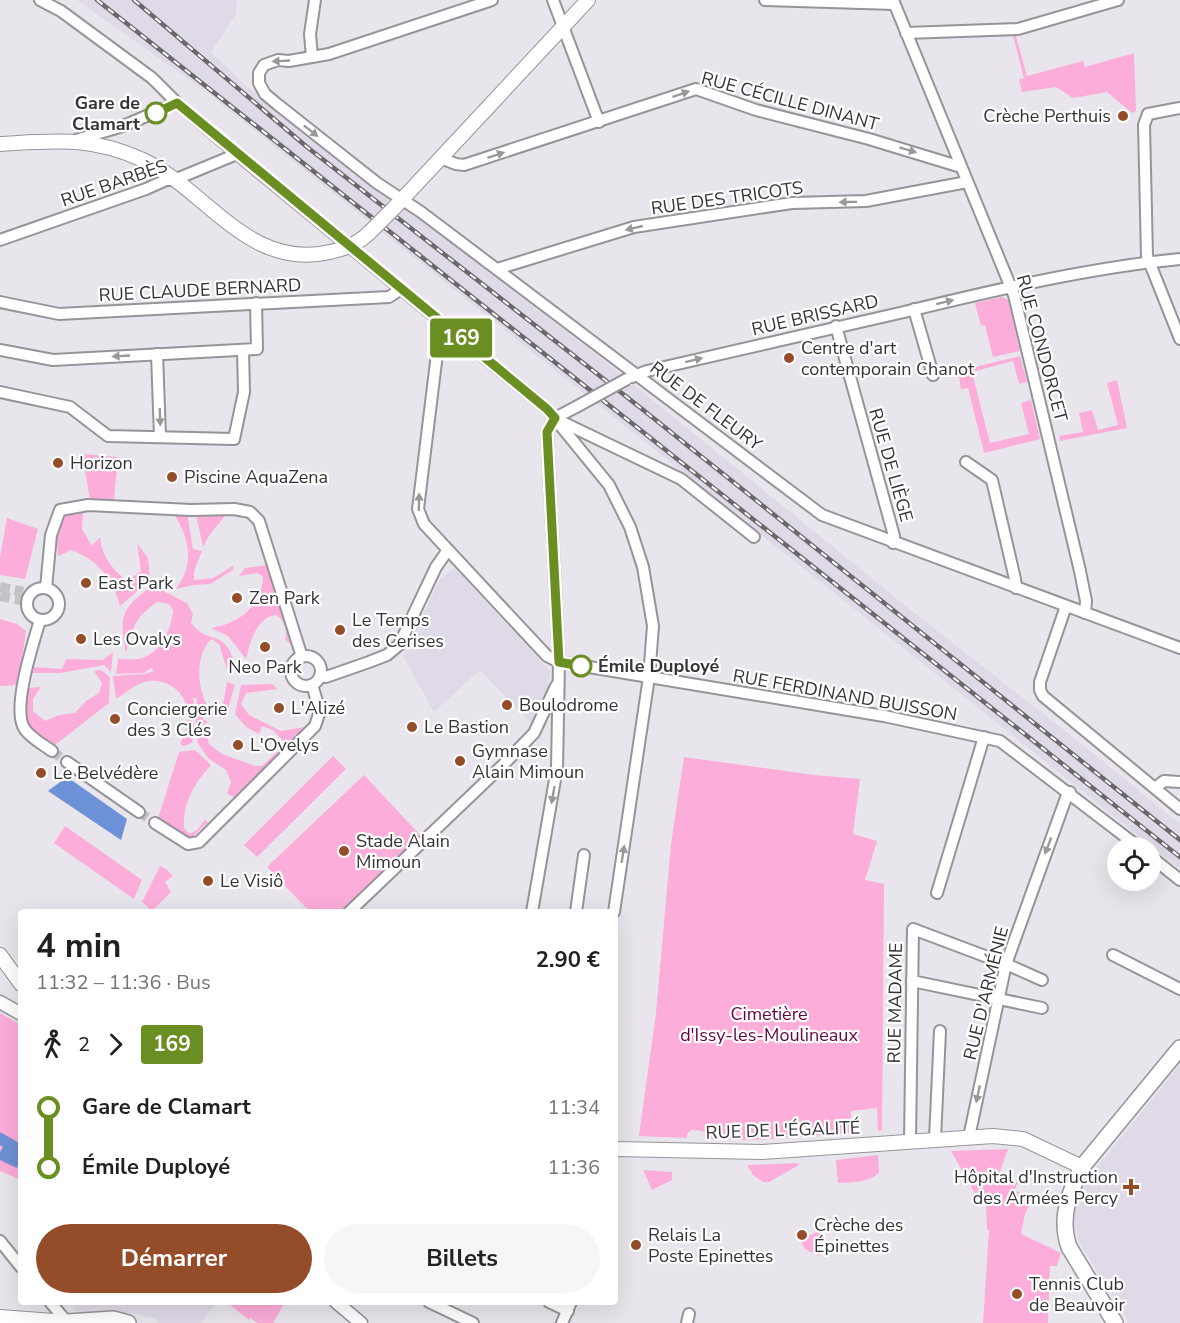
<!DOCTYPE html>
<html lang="fr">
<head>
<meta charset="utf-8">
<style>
	body { margin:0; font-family:"Nunito Sans",sans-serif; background:#f6f6f6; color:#202124; height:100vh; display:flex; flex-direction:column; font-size:22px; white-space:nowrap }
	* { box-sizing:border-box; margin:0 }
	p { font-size:20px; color:#757577 }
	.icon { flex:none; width:33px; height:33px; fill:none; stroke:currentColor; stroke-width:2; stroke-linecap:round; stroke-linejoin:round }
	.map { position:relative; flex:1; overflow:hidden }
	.drawer { position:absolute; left:18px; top:909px; width:600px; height:396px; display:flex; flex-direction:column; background:#fff; border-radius:6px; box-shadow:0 6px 24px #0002 }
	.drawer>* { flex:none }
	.badge { padding:0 12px; border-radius:4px; font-size:21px; line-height:39px }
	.controls { position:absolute; left:1107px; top:837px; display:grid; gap:12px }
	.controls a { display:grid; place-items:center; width:54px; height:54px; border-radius:50%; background:#fff; box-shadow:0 6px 24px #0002; font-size:30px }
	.map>.badge { position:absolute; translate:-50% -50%; box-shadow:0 0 0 3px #fff }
	.legs { display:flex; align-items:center; gap:9px; height:66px; padding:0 18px; font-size:20px }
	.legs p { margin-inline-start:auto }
	.head { display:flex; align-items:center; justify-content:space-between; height:102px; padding:0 18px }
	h1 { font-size:33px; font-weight:700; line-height:45px }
	.primary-button { display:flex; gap:12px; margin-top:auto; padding:12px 18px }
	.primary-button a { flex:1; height:69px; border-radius:36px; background:#944d28; color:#fff; font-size:24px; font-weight:700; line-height:69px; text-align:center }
	.primary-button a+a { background:#f6f6f6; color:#202124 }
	ul { padding:0 18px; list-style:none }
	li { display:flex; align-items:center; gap:21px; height:60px; font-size:22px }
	li i { display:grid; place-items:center; width:9px; height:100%; margin:0 8px; background:currentColor }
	li i::after { content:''; width:15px; height:15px; margin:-8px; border:4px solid; border-radius:50%; background:#fff }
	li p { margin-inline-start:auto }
	li:first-child i { background:linear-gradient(#0000 50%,currentColor 0) }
	li:last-child i { background:linear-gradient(currentColor 50%,#0000 0) }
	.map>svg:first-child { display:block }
	.built { fill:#e0dae8 }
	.green { fill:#fcadda }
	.water { fill:#6d91d6 }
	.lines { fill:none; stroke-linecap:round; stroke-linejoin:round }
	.minor-tunnel { stroke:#c4c2c7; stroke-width:10; stroke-dasharray:10 5; stroke-linecap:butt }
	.minor-casing { stroke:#969499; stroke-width:14 }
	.tertiary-casing { stroke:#969499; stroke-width:15 }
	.secondary-casing { stroke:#969499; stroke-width:16 }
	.primary-casing { stroke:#969499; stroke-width:18 }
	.minor { stroke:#fff; stroke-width:10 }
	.tertiary { stroke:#fff; stroke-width:12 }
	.secondary { stroke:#fff; stroke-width:14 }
	.primary { stroke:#fff; stroke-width:15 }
	.rail-casing { stroke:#69686b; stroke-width:4.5 }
	.rail { stroke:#fff; stroke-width:2; stroke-dasharray:7; stroke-linecap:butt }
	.minor-bridge-casing { stroke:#969499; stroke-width:14; stroke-linecap:butt }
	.secondary-bridge-casing { stroke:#969499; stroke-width:16; stroke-linecap:butt }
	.minor-bridge { stroke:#fff; stroke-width:10 }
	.secondary-bridge { stroke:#fff; stroke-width:14 }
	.oneway { fill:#9a999a }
	.line-1-casing { stroke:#fff; stroke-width:14 }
	.line-1 { stroke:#6b8e23; stroke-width:9 }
	.stop-1-dot { fill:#fff; stroke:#6b8e23; stroke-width:3 }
	.poi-dot { fill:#944d28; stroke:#fff; stroke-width:2 }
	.labels { text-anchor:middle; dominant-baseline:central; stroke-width:4.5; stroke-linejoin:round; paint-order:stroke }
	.street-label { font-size:18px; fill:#343335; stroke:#fff }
	.stop-label { font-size:18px; font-weight:bold; fill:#343335; stroke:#fff; text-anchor:end }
	.poi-label { font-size:18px; fill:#343335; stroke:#fff; text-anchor:start }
	.park-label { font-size:18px; fill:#640448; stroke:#fff }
</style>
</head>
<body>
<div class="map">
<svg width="1180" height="1323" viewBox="0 0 1180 1323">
	<rect width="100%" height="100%" fill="#e8e6ec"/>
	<g class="built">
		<path d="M77 0H237L236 14 211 52 244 84 617 371 912 611 1083 745 1180 824V869L205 91Z"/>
		<path d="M455 568 550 671 547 692 532 724 480 670 434 712 403 656 440 579Z"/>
		<path d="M1180 1065V1323H1129L1079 1242 1074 1225V1207L1077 1196 1088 1178Z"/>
		<path d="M76 1302H217L201 1323H161L153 1318 131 1313H79L73 1310Z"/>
	</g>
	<g class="green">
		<path d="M1013 36H1016L1027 76 1083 61 1085 67 1134 53 1136 111 1132 113 1107 92 1073 98 1056 87 1022 92 1019 80 1024 78Z"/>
		<path d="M1002 297 1008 300 1020 351 993 357 985 325 981 326 975 303Z"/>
		<path d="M1020 356 1027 382 1019 384 1013 361 972 372 990 443 1029 434 1021 403 1031 400 1040 439 984 453 968 388 961 389 958 371Z"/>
		<path d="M1117 380 1127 428 1060 441 1059 436 1083 432 1079 413 1092 410 1098 430 1118 425 1107 383Z"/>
		<path d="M82 454 118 457 114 500 90 499Z"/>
		<path d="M83 512 82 529 92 546 100 537C102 557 112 569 127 581L141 571 137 543 148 558 150 580 120 606C113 578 98 560 71 550L58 556 57 540 62 515Z"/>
		<path d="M187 513 193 549 202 551 194 571V580L213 578 233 566V570L210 584 194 585 176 589C195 563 190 540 174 514Z"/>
		<path d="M196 514 225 516 210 534 203 547Z"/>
		<path d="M7 518 38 529 25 579 0 575V558Z"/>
		<path d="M268 565 294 647 285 639C288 629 284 622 277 615 257 616 250 642 246 659L228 636 211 628C239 624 262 606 263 577L258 573 239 576 245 568Z"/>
		<path d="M154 586 187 603 193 614 191 623C210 647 223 626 235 664L228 672 219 644 211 639C194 657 197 690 210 710L216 711 223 704 227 682 235 685 227 712 216 718 205 713 203 719 208 722 199 727 195 720 197 698H193L195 707 192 720 195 727 192 743 184 746 180 744C183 736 188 727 188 717 189 696 171 679 149 681 138 682 126 693 116 699L113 676 145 674 154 671 151 668 144 673 116 674 118 659C124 659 132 660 138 659 159 656 172 629 173 610L169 604 157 602C134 619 133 626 126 653 124 642 120 624 125 613 129 603 145 590 154 586Z"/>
		<path d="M0 619 17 624 26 631 18 685 0 686Z"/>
		<path d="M113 652 111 672 104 665 60 673H32V667L62 669 66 659 103 660Z"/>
		<path d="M101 670 110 677 109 703 55 745 28 727 23 717 29 688 41 687 33 699V711L45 721 59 715 75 713 86 701 99 693 102 683 94 671Z"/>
		<path d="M272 684 278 689 246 693 241 704 249 715 281 731 305 727 287 745 273 730 262 726 259 734 246 727 235 714 241 685Z"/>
		<path d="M206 732 209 744 222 754 255 766H262L278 751 279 754 234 797 227 794 231 782 226 770 208 758 197 742 199 735Z"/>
		<path d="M195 750 211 765C194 784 183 802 184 828L190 834 197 830 205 820 208 822 192 837 181 835 158 819 179 752Z"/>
		<path d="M333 756 346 769 257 857 244 845Z"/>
		<path d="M684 757 814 775 860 779 853 834 877 841 865 880 884 884 882 1130 878 1131 877 1108 851 1111 850 1133 754 1140 706 1139V1134L703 1131 691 1130 687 1134V1138L639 1136 656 1013 671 844Z"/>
		<path d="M364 775 420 835 339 912H310L267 867Z"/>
		<path d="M65 826 142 880 134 899 54 843Z"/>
		<path d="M160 866 166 869 173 876 165 882 171 892 152 911 142 902Z"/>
		<path d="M0 1013 21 1025V1180L0 1171Z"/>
		<path d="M1008 1149 999 1174 1018 1182 1014 1191 1034 1197 1025 1214 1021 1234 1061 1253 1057 1266H1050L1048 1323H983L989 1230H987L986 1202 979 1201 951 1151Z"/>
		<path d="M878 1155 879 1173C867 1183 853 1182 838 1183L836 1160Z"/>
		<path d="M797 1163 799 1165 769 1182H763L753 1175 747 1165Z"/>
		<path d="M643 1170 672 1172V1180L652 1190Z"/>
		<path d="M819 1231 826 1246 819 1256 805 1249 800 1240Z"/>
		<path d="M226 1302H285L273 1323H258L250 1318 249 1320Z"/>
	</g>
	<g class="water">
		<path d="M67 777 127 819 121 840 48 791Z"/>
		<path d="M0 1132 21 1144V1159L17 1168 0 1160V1152L3 1147 0 1145Z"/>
	</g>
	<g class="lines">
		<g class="minor-tunnel">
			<path d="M0 587 23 592"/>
			<path d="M0 596 21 600"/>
			<path d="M52 751 67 762"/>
			<path d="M139 812 155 823"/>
		</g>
		<defs>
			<g id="minor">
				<path d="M40 0 61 11 152 78 177 103 237 154 547 409 609 485 630 527 643 567 653 626 649 677 614 912"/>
				<path d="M492 0 329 54 289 61 278 60 264 65 259 73V83L265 94 277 104 377 183 421 212 822 515 1180 648"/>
				<path d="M553 0 599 122"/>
				<path d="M765 0 894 4"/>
				<path d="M893 0 1014 295 1080 571 1086 601 1085 613"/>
				<path d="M906 33 1018 29 1118 0"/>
				<path d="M312 57 310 34 315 0"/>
				<path d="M1180 108 1148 114 1144 125 1147 256 1180 339"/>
				<path d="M76 140 123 126 177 103"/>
				<path d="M440 158 456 164 464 165 696 89 756 110 869 139 961 167"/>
				<path d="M0 240 146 189 166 180H174L237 154"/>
				<path d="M497 269 634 227 792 203 866 201 967 182"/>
				<path d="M0 302 59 314 389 297 401 289"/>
				<path d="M914 309 933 375"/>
				<path d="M441 321 418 509 424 524 547 656 559 662 884 716 1000 741 1140 848"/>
				<path d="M836 326 894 536 893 543"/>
				<path d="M0 350 53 360 257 349 256 303"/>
				<path d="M157 354 160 437"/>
				<path d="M632 377 647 371C733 351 818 332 904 312 995 290 1087 268 1180 259"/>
				<path d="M0 392 70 407 108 436 234 439 244 392 243 350"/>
				<path d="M555 418 576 407"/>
				<path d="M558 420 681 479 754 537"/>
				<path d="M966 462 992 480 1015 579 1016 588"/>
				<circle cx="43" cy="604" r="16"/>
				<path d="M46 588 51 535 60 510 88 505 191 510 234 509 250 512 259 521 302 657"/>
				<path d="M1066 606 1040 682V690L1043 696 1180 809"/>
				<path d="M40 620C33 644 12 707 24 728 29 737 44 745 52 751"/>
				<circle cx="306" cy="671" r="15"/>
				<path d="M320 676 326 677 369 662 387 655 399 645 436 567 448 550"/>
				<path d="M67 762 139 812"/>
				<path d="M1155 788 1164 781 1180 782"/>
				<path d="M155 823 188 844 199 842 315 726 320 711 312 685"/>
				<path d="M1150 856 1180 880"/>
				<path d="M937 893 984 737"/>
				<path d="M349 912 503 765 534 733 556 686"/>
				<path d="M532 912 557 768 559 662 547 432 555 418"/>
				<path d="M576 912 584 855"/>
				<path d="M1113 955 1180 989"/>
				<path d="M912 981 1042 1008"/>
				<path d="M969 1137 1006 964 1066 798 1070 792"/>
				<path d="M935 1139 940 1031"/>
				<path d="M910 1141 913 929 1006 964 1042 980"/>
				<path d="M0 1241 21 1267"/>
				<path d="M50 1302 67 1322"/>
				<path d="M429 1302 473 1323"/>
				<path d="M549 1302 568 1311"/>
				<path d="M562 1323 571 1302"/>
				<path d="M687 1323 689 1314"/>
			</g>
			<g id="tertiary">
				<path d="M0 1002 21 1014"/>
				<path d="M336 1302 361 1323"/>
			</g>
			<g id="secondary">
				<path d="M0 144C55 141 91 136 143 160 207 190 249 271 330 252 346 248 358 244 370 232"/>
				<path d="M395 207 588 0"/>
				<path d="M0 955 21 984"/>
				<path d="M615 1149 762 1152 993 1136 1023 1139 1082 1167"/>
				<path d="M0 1317 67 1322"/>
			</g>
			<g id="primary">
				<path d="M67 1322 113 1319 128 1323"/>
				<path d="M1115 1323 1069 1247C1059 1218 1069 1193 1082 1167L1180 1048"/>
			</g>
		</defs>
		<use href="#minor" class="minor-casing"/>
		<use href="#tertiary" class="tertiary-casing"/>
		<use href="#secondary" class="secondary-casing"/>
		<use href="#primary" class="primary-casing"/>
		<use href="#minor" class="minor"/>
		<use href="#tertiary" class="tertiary"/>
		<use href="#secondary" class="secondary"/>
		<use href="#primary" class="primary"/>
		<defs>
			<g id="rail">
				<path d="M97 0 1180 857"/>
				<path d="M134 0 307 147 637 405 1180 840"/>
			</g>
		</defs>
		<use href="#rail" class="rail-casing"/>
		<use href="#rail" class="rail"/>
		<defs>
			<path id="minor-bridge" d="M576 407 627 379"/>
			<path id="secondary-bridge" d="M370 232 395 207"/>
		</defs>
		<use href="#minor-bridge" class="minor-bridge-casing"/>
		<use href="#secondary-bridge" class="secondary-bridge-casing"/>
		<use href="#minor-bridge" class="minor-bridge"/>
		<use href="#secondary-bridge" class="secondary-bridge"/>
	</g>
	<defs><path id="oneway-solid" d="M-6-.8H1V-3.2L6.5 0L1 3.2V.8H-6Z" transform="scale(1.5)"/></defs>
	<g class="oneway">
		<use href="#oneway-solid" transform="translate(281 61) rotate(177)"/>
		<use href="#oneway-solid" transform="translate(681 94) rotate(-19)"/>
		<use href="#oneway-solid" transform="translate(311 131) rotate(38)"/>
		<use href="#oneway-solid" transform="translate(908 150) rotate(17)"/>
		<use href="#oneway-solid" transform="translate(496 155) rotate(-18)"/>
		<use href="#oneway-solid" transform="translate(848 202) rotate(179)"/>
		<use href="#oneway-solid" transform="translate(634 228) rotate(167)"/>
		<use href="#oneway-solid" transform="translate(945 302) rotate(-14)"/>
		<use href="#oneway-solid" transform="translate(121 356) rotate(177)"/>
		<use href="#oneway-solid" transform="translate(694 360) rotate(-14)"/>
		<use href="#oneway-solid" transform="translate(160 417) rotate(88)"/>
		<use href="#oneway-solid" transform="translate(419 502) rotate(-89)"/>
		<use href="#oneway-solid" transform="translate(553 795) rotate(100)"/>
		<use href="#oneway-solid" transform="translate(1048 846) rotate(111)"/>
		<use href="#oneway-solid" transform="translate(623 854) rotate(-81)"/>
		<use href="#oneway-solid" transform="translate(978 1094) rotate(102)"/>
	</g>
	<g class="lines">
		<defs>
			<path id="line-1" d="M156 113 177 103 547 409 555 418 547 432 559 662 581 666"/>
		</defs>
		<use href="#line-1" class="line-1-casing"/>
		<use href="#line-1" class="line-1"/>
	</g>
	<g class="stop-1-dot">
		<circle cx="156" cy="113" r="10"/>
		<circle cx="581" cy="666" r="10"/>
	</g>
	<g class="poi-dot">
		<circle cx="1123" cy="116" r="6"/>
		<circle cx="789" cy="358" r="6"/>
		<circle cx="58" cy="463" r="6"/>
		<circle cx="172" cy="477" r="6"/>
		<circle cx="86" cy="583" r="6"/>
		<circle cx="237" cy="598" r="6"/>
		<circle cx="340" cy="630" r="6"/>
		<circle cx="81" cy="639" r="6"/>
		<circle cx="265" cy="647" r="6"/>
		<circle cx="507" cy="705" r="6"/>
		<circle cx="279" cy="708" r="6"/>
		<circle cx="115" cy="719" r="6"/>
		<circle cx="412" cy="727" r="6"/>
		<circle cx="238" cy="745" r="6"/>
		<circle cx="460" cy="761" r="6"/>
		<circle cx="41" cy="773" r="6"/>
		<circle cx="344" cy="851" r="6"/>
		<circle cx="208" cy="881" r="6"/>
		<path d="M1128 1178h6v6h6v6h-6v6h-6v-6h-6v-6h6z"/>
		<circle cx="802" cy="1235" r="6"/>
		<circle cx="636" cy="1245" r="6"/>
		<circle cx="1017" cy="1294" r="6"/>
	</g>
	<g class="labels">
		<g class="street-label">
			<text transform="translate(790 101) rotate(15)">RUE CÉCILLE DINANT</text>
			<text transform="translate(114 183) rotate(-19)">RUE BARBÈS</text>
			<text transform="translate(727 198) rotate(-8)">RUE DES TRICOTS</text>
			<text transform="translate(200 290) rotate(-3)">RUE CLAUDE BERNARD</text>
			<text transform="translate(815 315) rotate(-13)">RUE BRISSARD</text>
			<text transform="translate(1042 348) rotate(75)">RUE CONDORCET</text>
			<text transform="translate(706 406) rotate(37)">RUE DE FLEURY</text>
			<text transform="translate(891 465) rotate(74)">RUE DE LIÈGE</text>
			<text transform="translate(845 695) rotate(10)">RUE FERDINAND BUISSON</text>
			<text transform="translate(986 993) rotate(-76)">RUE D'ARMÉNIE</text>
			<text transform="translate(895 1003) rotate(-89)">RUE MADAME</text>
			<text transform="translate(783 1130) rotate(-2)">RUE DE L'ÉGALITÉ</text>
		</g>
		<g class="stop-label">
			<text x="140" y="103">Gare de<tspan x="140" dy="21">Clamart</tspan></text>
			<text x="598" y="666" text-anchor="start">Émile Duployé</text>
		</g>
		<g class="poi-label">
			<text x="1111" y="116" text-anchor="end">Crèche Perthuis</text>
			<text x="801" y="348">Centre d'art<tspan x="801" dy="21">contemporain Chanot</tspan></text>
			<text x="70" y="463">Horizon</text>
			<text x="184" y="477">Piscine AquaZena</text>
			<text x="98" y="583">East Park</text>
			<text x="249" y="598">Zen Park</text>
			<text x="352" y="620">Le Temps<tspan x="352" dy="21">des Cerises</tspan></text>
			<text x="93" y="639">Les Ovalys</text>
			<text x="265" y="667" text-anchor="middle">Neo Park</text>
			<text x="519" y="705">Boulodrome</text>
			<text x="291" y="708">L'Alizé</text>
			<text x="127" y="709">Conciergerie<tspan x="127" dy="21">des 3 Clés</tspan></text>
			<text x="424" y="727">Le Bastion</text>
			<text x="250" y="745">L'Ovelys</text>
			<text x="472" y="751">Gymnase<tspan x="472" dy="21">Alain Mimoun</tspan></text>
			<text x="53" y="773">Le Belvédère</text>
			<text x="356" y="841">Stade Alain<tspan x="356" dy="21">Mimoun</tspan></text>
			<text x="220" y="881">Le Visiô</text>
			<text x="1118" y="1177" text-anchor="end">Hôpital d'Instruction<tspan x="1118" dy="21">des Armées Percy</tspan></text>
			<text x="814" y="1225">Crèche des<tspan x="814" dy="21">Épinettes</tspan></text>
			<text x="648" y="1235">Relais La<tspan x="648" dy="21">Poste Epinettes</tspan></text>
			<text x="1029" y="1284">Tennis Club<tspan x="1029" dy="21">de Beauvoir</tspan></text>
		</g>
		<g class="park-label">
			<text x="769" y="1014">Cimetière<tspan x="769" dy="21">d'Issy-les-Moulineaux</tspan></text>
		</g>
	</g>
</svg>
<div class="controls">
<a><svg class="icon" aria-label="locate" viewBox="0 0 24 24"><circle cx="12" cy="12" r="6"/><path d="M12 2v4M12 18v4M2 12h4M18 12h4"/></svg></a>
</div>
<b class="badge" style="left:461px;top:338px;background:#6b8e23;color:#fff">169</b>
<section class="drawer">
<div class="head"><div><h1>4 min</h1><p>11:32 – 11:36 · Bus</p></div><b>2.90 €</b></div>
<div class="legs"><svg class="icon" aria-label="walk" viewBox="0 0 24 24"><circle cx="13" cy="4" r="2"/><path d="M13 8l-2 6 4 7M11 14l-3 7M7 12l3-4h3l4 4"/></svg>2<svg class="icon" aria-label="forward" viewBox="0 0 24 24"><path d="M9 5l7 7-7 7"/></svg><b class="badge" style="background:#6b8e23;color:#fff">169</b></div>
<ul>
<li><i style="color:#6b8e23"></i><b>Gare de Clamart</b><p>11:34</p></li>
<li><i style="color:#6b8e23"></i><b>Émile Duployé</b><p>11:36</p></li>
</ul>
<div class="primary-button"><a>Démarrer</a><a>Billets</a></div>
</section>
</div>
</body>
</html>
